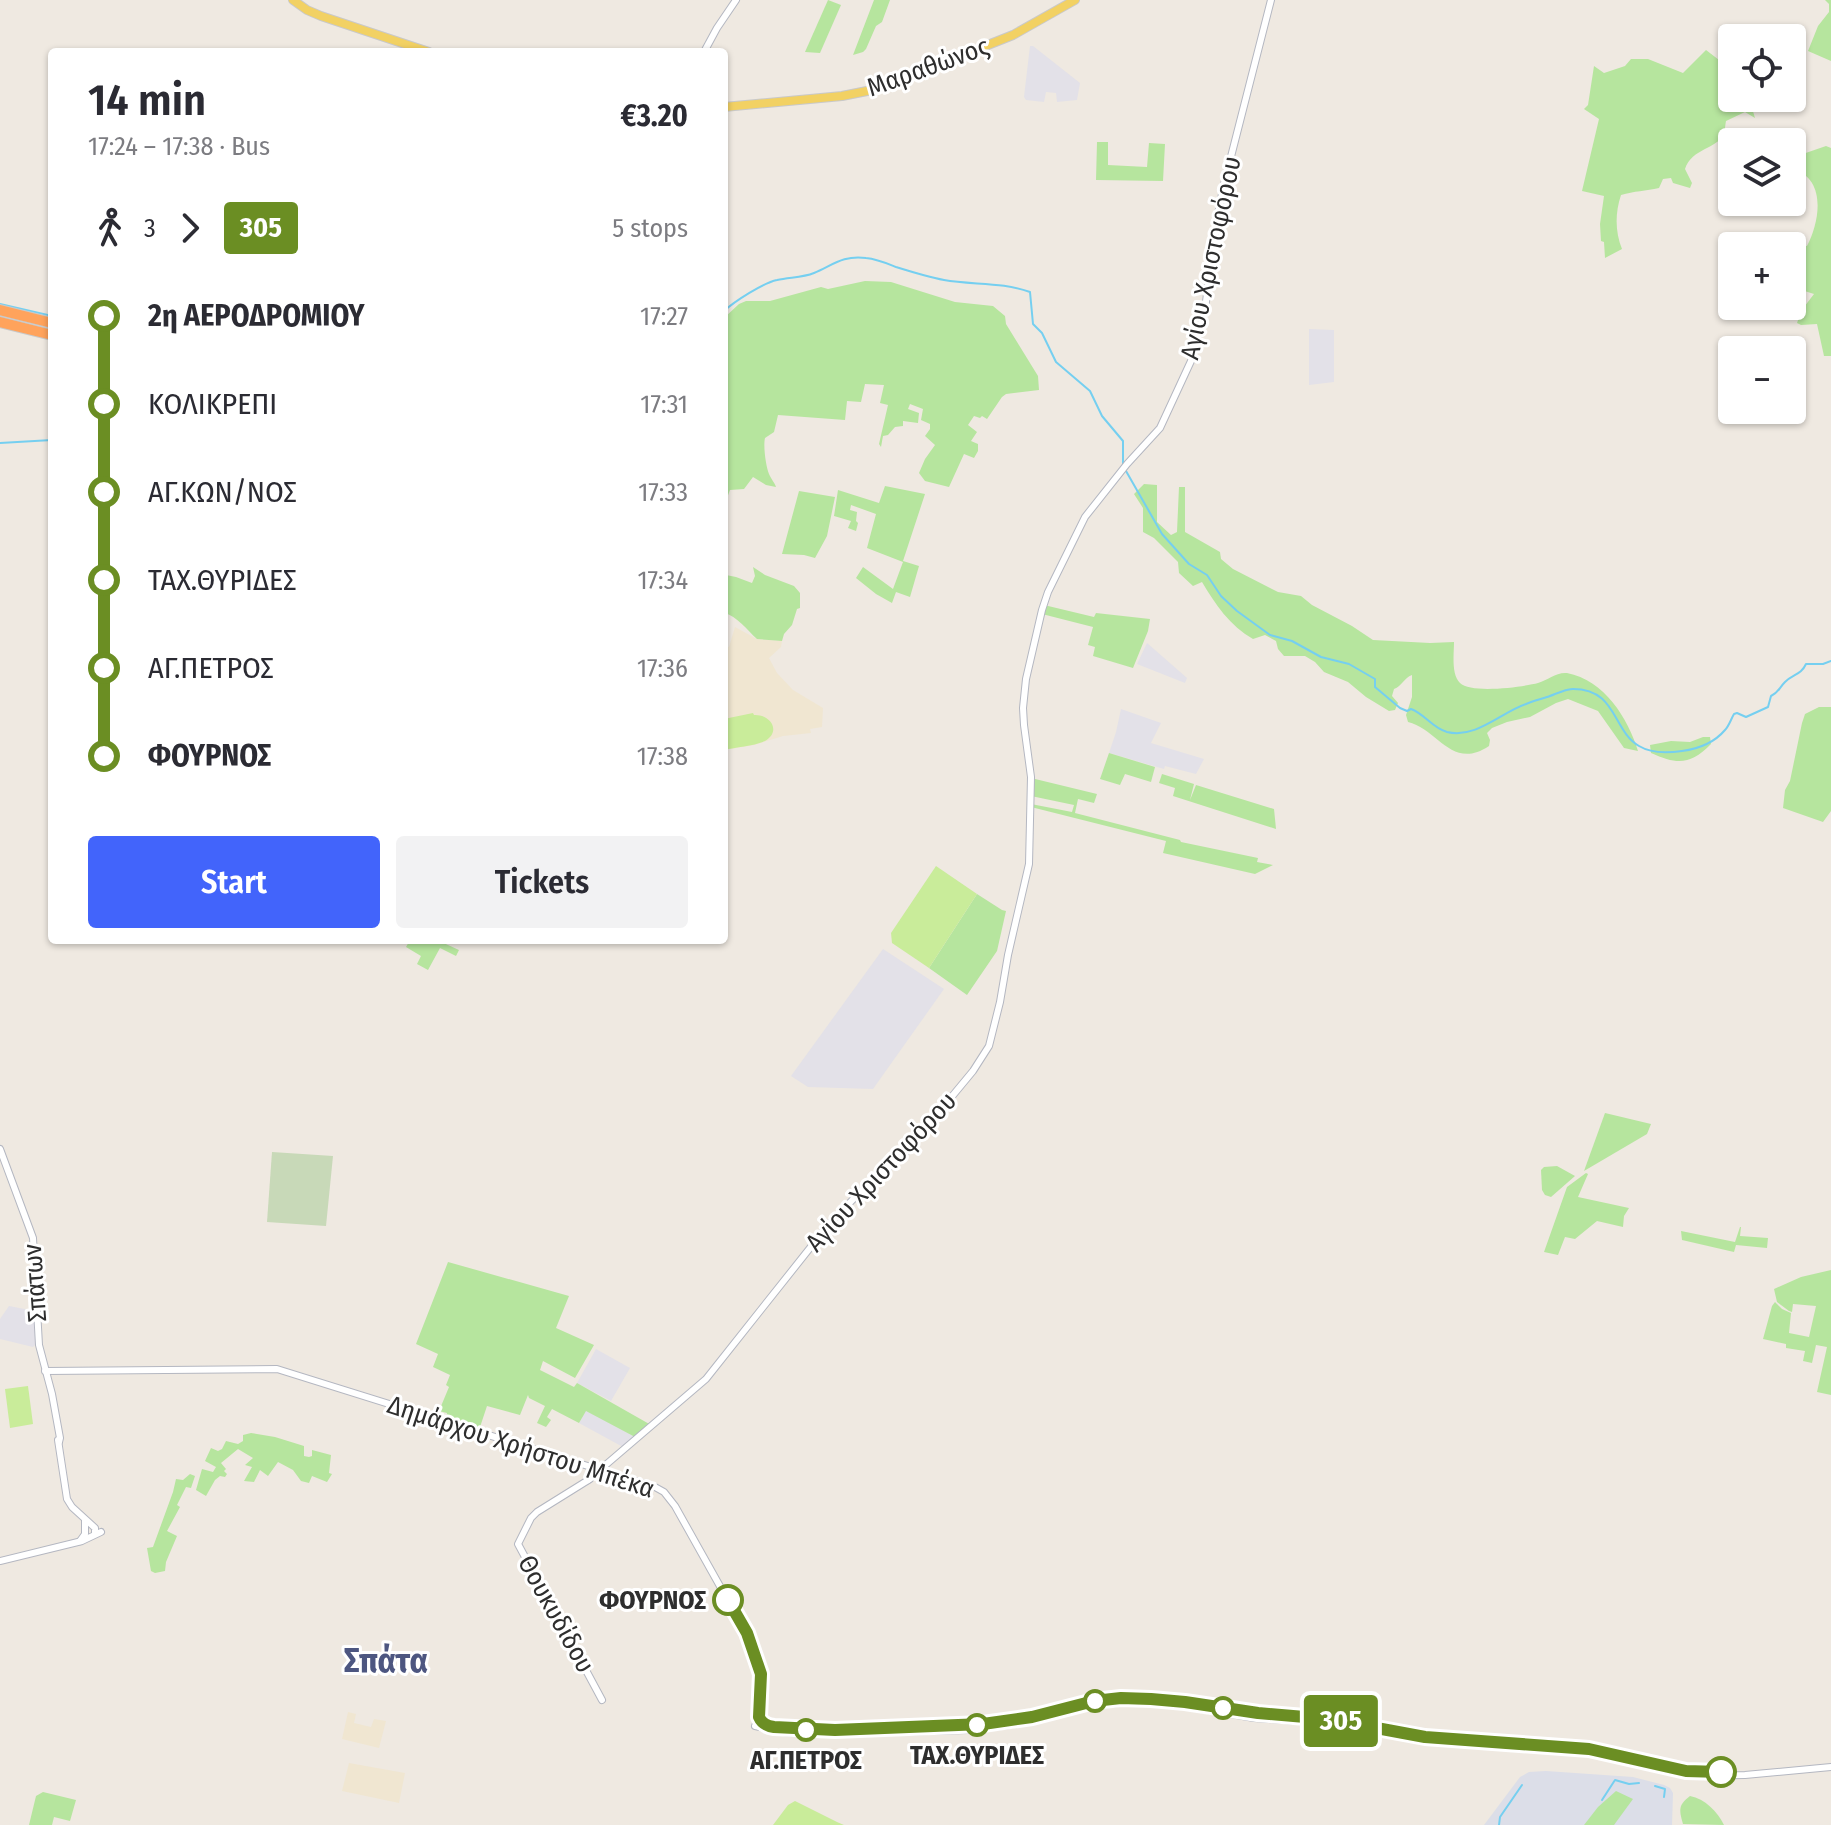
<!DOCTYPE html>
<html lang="en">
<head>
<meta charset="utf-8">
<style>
	body { margin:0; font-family:"Fira Sans Condensed",sans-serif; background:#f2f2f3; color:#2b2b33; height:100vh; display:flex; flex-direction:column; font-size:30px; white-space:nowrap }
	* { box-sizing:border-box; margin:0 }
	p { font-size:26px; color:#7c7c81 }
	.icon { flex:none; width:44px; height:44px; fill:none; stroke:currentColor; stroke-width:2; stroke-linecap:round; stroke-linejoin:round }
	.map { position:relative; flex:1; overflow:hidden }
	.drawer { position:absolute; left:48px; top:48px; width:680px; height:896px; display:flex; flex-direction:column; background:#fff; border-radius:8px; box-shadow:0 2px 6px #0004 }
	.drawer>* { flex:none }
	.badge { padding:0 16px; border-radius:6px; font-size:28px; line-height:52px }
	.fabs { position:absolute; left:1718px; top:24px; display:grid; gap:16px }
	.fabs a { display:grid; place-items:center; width:88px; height:88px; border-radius:8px; background:#fff; box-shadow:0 2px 6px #0004; font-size:40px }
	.map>.badge { position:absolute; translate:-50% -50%; box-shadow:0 0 0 4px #fff }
	.legs { display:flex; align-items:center; gap:12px; height:88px; padding:0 40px; font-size:26px }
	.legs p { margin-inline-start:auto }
	.summary { display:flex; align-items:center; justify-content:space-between; height:136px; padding:0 40px }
	h1 { font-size:44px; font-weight:600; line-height:60px }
	.primary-button { display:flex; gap:16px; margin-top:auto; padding:16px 40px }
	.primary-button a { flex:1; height:92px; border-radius:8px; background:#4264fb; color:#fff; font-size:32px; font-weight:600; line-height:92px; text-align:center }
	.primary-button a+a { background:#f2f2f3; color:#2b2b33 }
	ul { padding:0 40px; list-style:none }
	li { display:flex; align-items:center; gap:28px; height:88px; font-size:30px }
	li i { display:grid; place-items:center; width:12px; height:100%; margin:0 10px; background:currentColor }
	li i::after { content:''; width:20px; height:20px; margin:-10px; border:6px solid; border-radius:50%; background:#fff }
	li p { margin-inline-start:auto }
	li:first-child i { background:linear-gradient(#0000 50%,currentColor 0) }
	li:last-child i { background:linear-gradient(currentColor 50%,#0000 0) }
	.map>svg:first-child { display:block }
	.industrial { fill:#e3e1e8 }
	.education { fill:#f0e6d1 }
	.airport { fill:#dcdee8 }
	.green { fill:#b6e59e }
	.cemetery { fill:#c8d9b8 }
	.pitch { fill:#c9ec9a }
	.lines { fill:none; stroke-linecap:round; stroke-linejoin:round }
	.stream { stroke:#75cff0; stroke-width:2 }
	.secondary-casing { stroke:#b4b7c1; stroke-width:8 }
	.primary-casing { stroke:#c9c9c9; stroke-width:10 }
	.highway-casing { stroke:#c9c9c9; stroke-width:12 }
	.secondary { stroke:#fff; stroke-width:6 }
	.primary { stroke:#f2d163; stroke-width:8 }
	.highway { stroke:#ffa35c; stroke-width:10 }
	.line-1-casing { stroke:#fff; stroke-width:18 }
	.line-1 { stroke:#6b8e23; stroke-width:12 }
	.stop-1-dot { fill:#fff; stroke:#6b8e23; stroke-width:4 }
	.labels { text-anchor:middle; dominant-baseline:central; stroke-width:6; stroke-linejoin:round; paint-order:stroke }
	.street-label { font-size:26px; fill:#2e2e2e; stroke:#fff }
	.stop-label { font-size:26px; font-weight:bold; fill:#2e2e2e; stroke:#fff }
	.district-label { font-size:34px; font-weight:bold; fill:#4d5680; stroke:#fff }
</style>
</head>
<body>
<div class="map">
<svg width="1831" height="1825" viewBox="0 0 1831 1825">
	<rect width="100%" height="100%" fill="#efe9e1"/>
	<g class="industrial">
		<path d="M1030 46H1033L1080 83 1077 100 1057 102 1056 93 1046 92 1044 102 1026 100 1024 97Z"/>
		<path d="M1309 329 1334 330V382L1309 385Z"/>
		<path d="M1147 643 1187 678 1185 683 1137 664Z"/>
		<path d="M1121 709 1161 723 1151 743 1204 759 1196 774 1165 766 1164 769 1109 753 1116 732Z"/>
		<path d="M883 949 944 989 873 1089 808 1087 791 1076Z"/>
		<path d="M9 1306 35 1311 36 1344 33 1347 0 1339V1319Z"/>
		<path d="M596 1349 630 1368 611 1401 577 1383Z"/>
		<path d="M586 1410 635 1437 623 1447 579 1423Z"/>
	</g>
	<g class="education">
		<path d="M735 627 757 639 782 641 781 647 769 658 777 673 793 690 823 708 822 727 810 729 811 733 783 736 754 745 724 750V646L729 647Z"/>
		<path d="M348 1712 356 1714 354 1723 371 1727 374 1719 386 1721 379 1748 342 1739Z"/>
		<path d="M349 1763 405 1773 399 1803 342 1791Z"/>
	</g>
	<path class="airport" d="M1546 1771 1633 1777 1664 1785 1670 1788 1673 1793 1672 1825H1484L1520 1777 1529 1772Z"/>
	<g class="green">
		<path d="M828 0 841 5 820 53 805 52Z"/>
		<path d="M874 0H890L882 22 876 26 866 49 863 52 853 55Z"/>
		<path d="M1825 0H1831V61L1808 51 1818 26 1829 12V4Z"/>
		<path d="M1706 50 1719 60 1732 66V98H1749L1755 118 1745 112 1726 121C1725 126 1725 130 1724 134 1717 149 1692 148 1685 169L1692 183 1690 188 1673 183 1671 178 1663 179 1659 188C1646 191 1634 191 1621 195 1615 213 1615 232 1622 249L1605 258 1604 242 1601 241 1600 224 1604 196 1582 191 1599 119 1584 109 1588 105 1594 66 1604 73 1625 66 1631 59H1648L1683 73Z"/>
		<path d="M1097 142H1108V165L1147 167 1149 143 1165 144 1163 181 1096 180Z"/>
		<path d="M1826 146 1831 148V356H1824L1817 324 1801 325 1797 323 1801 311 1814 294 1792 287V246H1787L1794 243 1807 246C1820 221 1827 178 1792 169L1797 156Z"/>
		<path d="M865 281 891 282 955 302 993 306 1005 316 1006 324 1038 376 1039 390 1006 394 1002 397 987 419 982 416 980 418 974 416 968 425 977 432 971 441 978 444V451L974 458 964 454 949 487 925 481 919 473 925 459 935 445 925 436 930 429V424L921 420 923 409 910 404 908 409 919 413 918 423 903 421V426L895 427 888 435 883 436 881 447 879 444 888 405 880 403 884 385 865 384 861 402 847 401 845 420 778 415 774 432 765 438C763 446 766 467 769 474 771 479 775 483 776 487L766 485 753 477 744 489 730 490 724 506 725 317 739 304 746 301H770L821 287 828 289Z"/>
		<path d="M1144 484 1157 485V522L1171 535 1177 532 1179 487H1185V532L1220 552 1221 559 1233 569 1278 592 1301 596 1312 605 1352 626 1373 640 1430 643 1454 642C1454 654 1451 674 1460 683 1471 694 1523 687 1538 683 1548 680 1556 672 1567 673 1604 680 1628 718 1638 751L1624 748 1598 711 1568 699 1556 703 1530 717 1507 722 1492 728 1487 733 1490 740 1489 746C1452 771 1438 729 1408 722L1406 715 1412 697V675C1404 678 1402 686 1394 689L1392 696 1398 703 1395 710 1389 711 1366 697 1348 682 1324 672 1315 662 1305 656H1284L1278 649 1276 641 1265 635 1253 639C1230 626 1215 604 1202 582L1193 586 1179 573 1178 562 1154 538 1143 532V508L1134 494Z"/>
		<path d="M885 486 925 494 903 561 919 566 910 597 896 592 892 603 876 594 856 578 863 567 893 589 903 562 867 548 876 514 851 505 850 510 857 512 856 521 858 523 856 531 848 528 851 521 834 516 838 490 879 503Z"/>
		<path d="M799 491 835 497 827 536 815 558 804 555 782 554Z"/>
		<path d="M753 567 765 575 794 586 800 593V608L797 609 792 625 784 634 782 641 757 639C747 630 737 616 724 613L726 575 736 577 752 583 755 576Z"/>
		<path d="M1044 605 1094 617 1096 613 1150 619 1148 631 1133 668 1093 656 1095 647 1088 645 1093 627 1042 614Z"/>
		<path d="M1819 707H1831V811L1823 822 1783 808 1785 790 1790 781 1802 723 1805 714Z"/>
		<path d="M1703 737H1710L1711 744C1690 765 1678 765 1651 753L1650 745 1671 741 1690 742Z"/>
		<path d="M1109 753 1155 767 1151 782 1125 774 1120 785 1100 779Z"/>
		<path d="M1162 774 1194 784 1190 800 1196 785 1274 809 1276 829 1173 796 1175 788 1159 783Z"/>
		<path d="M1031 778 1097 794 1094 803 1078 799 1075 813 1180 840 1181 842 1258 858 1257 862 1273 865 1255 874 1163 853 1166 841 1031 807V804L1072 812 1074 805 1031 796Z"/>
		<path d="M977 894 1002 910 1006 911 997 951 967 995 929 968Z"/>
		<path d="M410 940H437L459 950 456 956 440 948 428 970 417 964 421 956 406 947Z"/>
		<path d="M1605 1113 1651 1124 1647 1134 1584 1171Z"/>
		<path d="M1557 1166 1575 1176 1551 1197 1545 1195 1542 1190 1541 1170 1544 1167Z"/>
		<path d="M1586 1173 1588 1174 1578 1197 1629 1208 1624 1216 1623 1227 1597 1221 1575 1239 1565 1237 1558 1255 1544 1252 1567 1187Z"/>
		<path d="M1740 1227H1741L1740 1236 1768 1238 1767 1248 1736 1245 1734 1252 1682 1240 1681 1231 1735 1242Z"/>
		<path d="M448 1262 569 1296 556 1328 594 1345 575 1378 543 1361 540 1370 574 1387 577 1383 651 1425 635 1437 586 1411 579 1423 552 1409 547 1417 551 1420 546 1427 537 1423 545 1406 529 1398 528 1395 520 1415 487 1406 479 1430 446 1418 447 1413 439 1411 449 1387 446 1385 450 1375 433 1367 438 1354 416 1344Z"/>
		<path d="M1831 1270V1395L1817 1392 1827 1347 1816 1345 1812 1363 1803 1361 1805 1351 1786 1348V1344L1763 1339 1772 1306 1775 1302 1782 1309 1791 1313 1789 1333 1809 1337 1816 1306 1793 1304 1792 1312 1789 1311 1777 1302 1774 1289 1801 1277Z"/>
		<path d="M251 1433 275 1437 304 1446V1456L309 1457 312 1456V1450L331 1455 329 1473 332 1474 327 1482 312 1476 309 1483 301 1481 293 1470 278 1462 268 1476 260 1470 254 1482 244 1481 252 1467 245 1465 253 1458 238 1449 221 1463 226 1469 224 1471 227 1474 225 1477 220 1476 215 1480 206 1496 196 1490 202 1469 213 1472 216 1467 205 1461 211 1448 218 1451 222 1449 226 1441 238 1444 243 1441V1435Z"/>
		<path d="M190 1474 195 1476 191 1488 186 1487 177 1505 180 1507 167 1531 177 1536 166 1562 165 1571 155 1573 151 1571 147 1548 153 1547 173 1492 176 1479 183 1480Z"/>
		<path d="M1616 1791 1633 1799 1614 1825H1584L1598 1807Z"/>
		<path d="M43 1792 76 1800 70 1821 54 1817 52 1825H29L36 1796Z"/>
		<path d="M1690 1796C1705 1799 1717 1811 1724 1825L1683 1824C1679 1810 1678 1805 1690 1796Z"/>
	</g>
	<path class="cemetery" d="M272 1152 333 1156 326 1226 267 1222Z"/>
	<g class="pitch">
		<path d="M753 713 754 715C770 714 782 731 765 741 754 746 736 747 724 750V719Z"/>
		<path d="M936 866 977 894 929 968 892 943 891 933Z"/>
		<path d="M28 1386 33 1424 10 1428 5 1389Z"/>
		<path d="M795 1801 837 1822 844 1825H773L788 1805Z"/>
	</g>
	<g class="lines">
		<g class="stream">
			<path d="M0 304 52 316"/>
			<path d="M724 311C735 301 763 283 777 280 789 277 802 278 814 273 833 265 843 255 866 258 877 259 886 263 896 267 912 272 928 277 944 280 972 285 1003 282 1030 292L1033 324 1042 333 1056 362 1090 391 1102 416 1123 441V465"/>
			<path d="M0 443 52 440"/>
			<path d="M1126 471 1162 534 1189 564 1207 575 1221 596 1237 611 1270 635 1292 641 1321 657 1349 664 1375 679V687L1400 708 1407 711 1411 709C1425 714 1432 728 1447 732 1476 739 1500 713 1526 704 1536 700 1546 698 1555 694 1562 692 1566 689 1573 689 1617 689 1612 730 1639 746 1652 754 1668 753 1682 751 1697 749 1714 743 1725 730 1729 726 1731 719 1734 714L1737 713 1746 717 1768 707 1771 696C1779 692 1779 688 1785 682 1793 674 1801 675 1806 664H1823L1831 661"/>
			<path d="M1655 1786 1665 1789 1664 1797"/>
			<path d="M1602 1800 1615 1780 1629 1784 1639 1783"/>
			<path d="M1499 1825 1500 1817 1522 1785"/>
		</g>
		<defs>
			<g id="secondary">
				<path d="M704 52 717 28 736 0"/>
				<path d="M0 1149 33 1238 39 1345 52 1394 60 1438 59 1442"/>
				<path d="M45 1371 277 1369 655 1487 664 1492 675 1506 749 1638 762 1677 758 1725"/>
				<path d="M58 1440 67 1499 72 1507 95 1528V1534"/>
				<path d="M590 1479 537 1512 531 1518 518 1544 602 1700"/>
				<path d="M588 1480 706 1379 829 1224 870 1182 901 1158 973 1071 989 1046 1000 1002 1008 955 1029 864 1031 777 1024 725 1023 708 1026 679 1042 610 1048 592 1085 517 1127 464 1160 428 1191 361 1205 309 1217 219 1224 184 1271 0"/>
				<path d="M80 1541 85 1534V1521"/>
				<path d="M0 1561 82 1541 101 1532"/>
				<path d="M1175 1701 1258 1713 1279 1715"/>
				<path d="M1314 1717 1382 1729"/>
				<path d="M755 1726 783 1732 813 1734 967 1730 1009 1725 1090 1706 1127 1702 1173 1704 1254 1718 1326 1723 1420 1740 1593 1753 1694 1776 1745 1775 1831 1767"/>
				<path d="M934 1727 983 1724 1022 1718"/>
				<path d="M1504 1743 1577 1748"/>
			</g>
			<g id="primary">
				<path d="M293 0 307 10 321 16 429 52"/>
				<path d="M724 107 842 96 877 89 1013 35 1075 0"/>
			</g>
			<g id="highway">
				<path d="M0 310 52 323"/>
				<path d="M0 322 52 335"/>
			</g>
		</defs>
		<use href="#secondary" class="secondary-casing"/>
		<use href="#primary" class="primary-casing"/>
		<use href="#highway" class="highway-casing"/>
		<use href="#secondary" class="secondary"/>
		<use href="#primary" class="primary"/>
		<use href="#highway" class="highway"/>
	</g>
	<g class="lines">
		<defs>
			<path id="line-1" d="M728 1600 747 1633 761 1674 759 1717C762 1724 767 1726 774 1727L835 1730 983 1724 1032 1717 1094 1701 1121 1698 1151 1699 1185 1702 1258 1713 1328 1719 1425 1737 1589 1749 1686 1771 1721 1772"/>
		</defs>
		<use href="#line-1" class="line-1-casing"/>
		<use href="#line-1" class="line-1"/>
	</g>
	<g class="stop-1-dot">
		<circle cx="728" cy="1600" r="14"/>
		<circle cx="1095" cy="1701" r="10"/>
		<circle cx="1223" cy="1708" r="10"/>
		<circle cx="977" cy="1725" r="10"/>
		<circle cx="806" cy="1730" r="10"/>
		<circle cx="1721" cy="1772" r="14"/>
	</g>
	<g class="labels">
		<g class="street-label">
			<text transform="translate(928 67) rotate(-20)">Μαραθώνος</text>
			<text transform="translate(1211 258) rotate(-78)">Αγίου Χριστοφόρου</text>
			<text transform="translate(881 1172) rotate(-47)">Αγίου Χριστοφόρου</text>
			<text transform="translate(35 1283) rotate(-94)">Σπάτων</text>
			<text transform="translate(521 1447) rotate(18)">Δημάρχου Χρήστου Μπέκα</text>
			<text transform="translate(556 1614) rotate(61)">Θουκυδίδου</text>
		</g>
		<g class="stop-label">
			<text x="706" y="1600" text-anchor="end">ΦΟΥΡΝΟΣ</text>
			<text x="977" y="1755">ΤΑΧ.ΘΥΡΙΔΕΣ</text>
			<text x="806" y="1760">ΑΓ.ΠΕΤΡΟΣ</text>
		</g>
		<g class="district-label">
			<text x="386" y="1660">Σπάτα</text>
		</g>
	</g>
</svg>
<div class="fabs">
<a><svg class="icon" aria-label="locate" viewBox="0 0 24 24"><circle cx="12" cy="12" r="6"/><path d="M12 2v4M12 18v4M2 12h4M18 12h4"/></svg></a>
<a><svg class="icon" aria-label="layers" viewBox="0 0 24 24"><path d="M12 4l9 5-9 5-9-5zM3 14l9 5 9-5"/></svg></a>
<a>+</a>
<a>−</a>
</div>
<b class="badge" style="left:1341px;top:1721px;background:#6b8e23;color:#fff">305</b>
<section class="drawer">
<div class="summary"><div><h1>14 min</h1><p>17:24 – 17:38 · Bus</p></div><b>€3.20</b></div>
<div class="legs"><svg class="icon" aria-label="walk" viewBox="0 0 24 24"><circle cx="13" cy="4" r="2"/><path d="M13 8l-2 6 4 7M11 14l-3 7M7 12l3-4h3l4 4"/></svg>3<svg class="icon" aria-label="forward" viewBox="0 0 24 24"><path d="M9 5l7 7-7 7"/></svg><b class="badge" style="background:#6b8e23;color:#fff">305</b><p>5 stops</p></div>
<ul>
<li><i style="color:#6b8e23"></i><b>2η ΑΕΡΟΔΡΟΜΙΟΥ</b><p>17:27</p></li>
<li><i style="color:#6b8e23"></i><span>ΚΟΛΙΚΡΕΠΙ</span><p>17:31</p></li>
<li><i style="color:#6b8e23"></i><span>ΑΓ.ΚΩΝ/ΝΟΣ</span><p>17:33</p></li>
<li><i style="color:#6b8e23"></i><span>ΤΑΧ.ΘΥΡΙΔΕΣ</span><p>17:34</p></li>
<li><i style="color:#6b8e23"></i><span>ΑΓ.ΠΕΤΡΟΣ</span><p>17:36</p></li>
<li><i style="color:#6b8e23"></i><b>ΦΟΥΡΝΟΣ</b><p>17:38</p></li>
</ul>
<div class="primary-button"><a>Start</a><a>Tickets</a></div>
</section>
</div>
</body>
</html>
